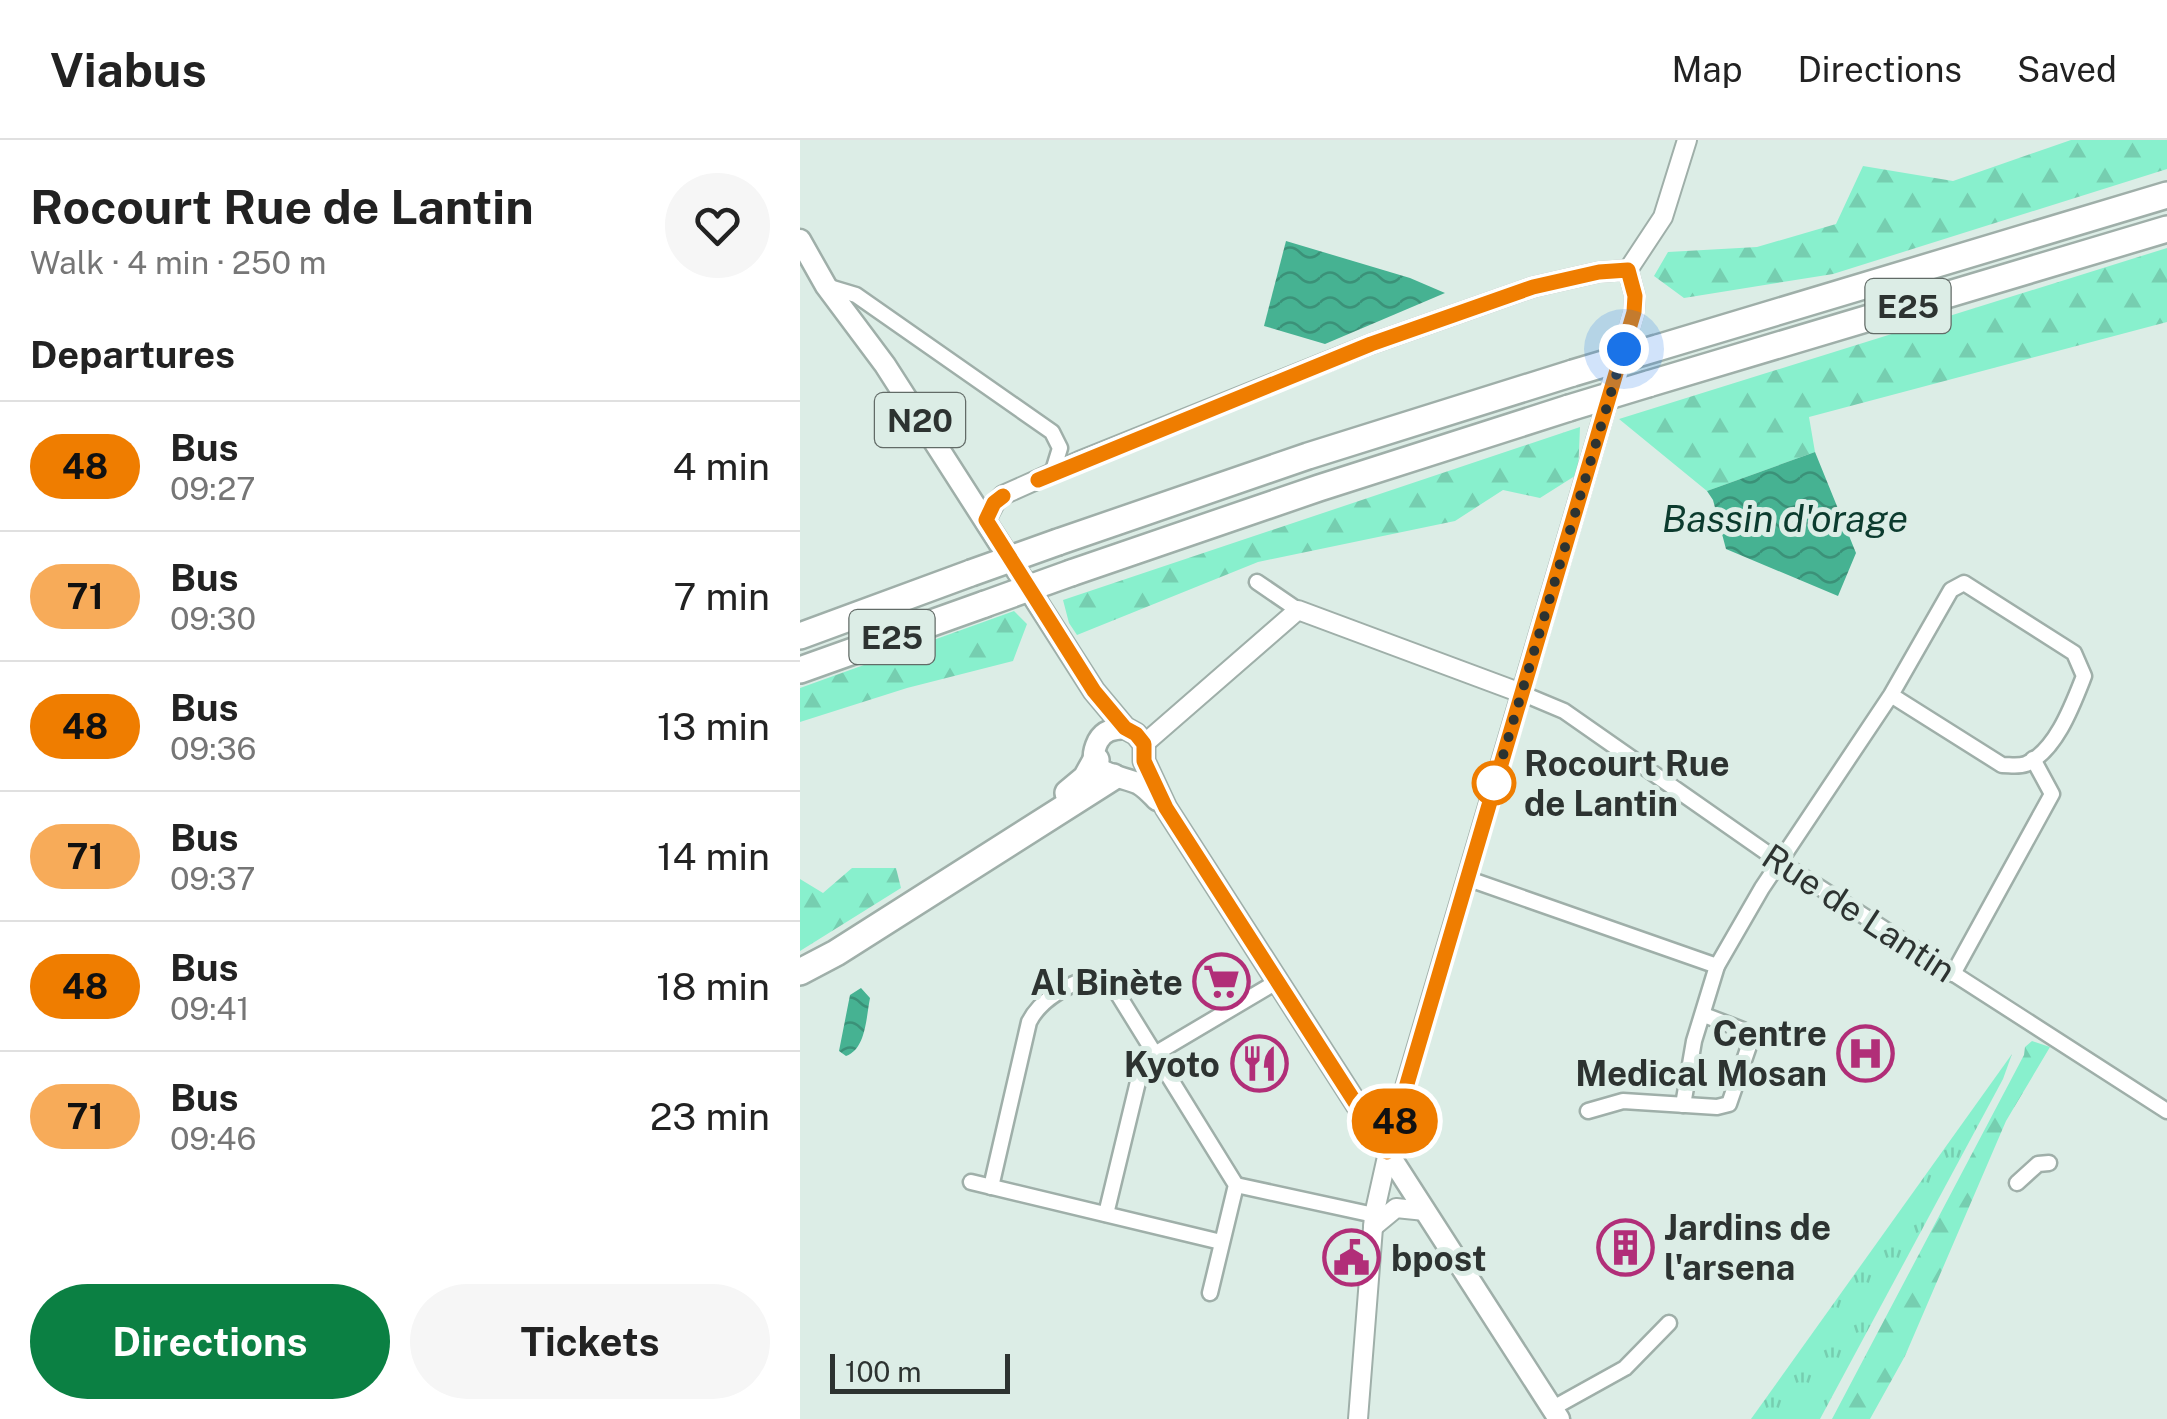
<!DOCTYPE html>
<html lang="en">
<head>
<meta charset="utf-8">
<style>
	body { margin:0; font-family:"Public Sans",sans-serif; background:#f6f6f6; color:#222; height:100vh; display:flex; flex-direction:column; font-size:38px; white-space:nowrap }
	* { box-sizing:border-box; margin:0 }
	p { font-size:32px; color:#767676 }
	.icon { flex:none; width:55px; height:55px; fill:none; stroke:currentColor; stroke-width:2; stroke-linecap:round; stroke-linejoin:round }
	.map { position:relative; flex:1; overflow:hidden }
	.details { display:flex; flex-direction:column; background:#fff; width:800px }
	.details>* { flex:none }
	.badge { padding:0 20px; border-radius:32px; font-size:35px; line-height:65px }
	.scale { position:absolute; left:30px; bottom:25px; width:180px; box-sizing:border-box; padding-left:10px; border:5px solid #2d3331; border-top:0; font-size:28px; line-height:35px; white-space:nowrap; color:#2d3331; -webkit-text-stroke:8px #dcede6; paint-order:stroke }
	.you { position:absolute; width:50px; height:50px; margin:-25px; border:8px solid #fff; border-radius:50%; background:#1a73e8; box-shadow:0 0 0 15px #1a73e833 }
	.map>.badge { position:absolute; translate:-50% -50%; box-shadow:0 0 0 5px #fff }
	h2 { padding:0 30px; font-size:38px; line-height:90px }
	.round { display:grid; place-items:center; flex:none; width:105px; height:105px; border-radius:52px; background:#f6f6f6 }
	.head { display:flex; align-items:center; justify-content:space-between; height:170px; padding:0 30px }
	h1 { font-size:48px; font-weight:700; line-height:75px }
	.button { display:flex; gap:20px; margin-top:auto; padding:20px 30px }
	.button a { flex:1; height:115px; border-radius:60px; background:#0b8043; color:#fff; font-size:40px; font-weight:700; line-height:115px; text-align:center }
	.button a+a { background:#f6f6f6; color:#222 }
	ul { padding:0; list-style:none }
	li { display:flex; align-items:center; gap:30px; height:130px; padding:0 30px; border-top:2px solid #e0e0e0 }
	li div { flex:1 }
	li b { display:block; font-size:38px }
	li em { font-style:normal }
	li .badge { min-width:110px; font-weight:700; text-align:center }
	header { display:flex; align-items:center; gap:60px; box-sizing:border-box; height:140px; padding:0 50px; background:#fff; border-bottom:2px solid #e0e0e0 }
	header strong { font-size:48px }
	nav { display:flex; gap:55px; margin-inline-start:auto; font-size:35px }
	main { display:flex; flex:1; min-height:0 }
	.map>svg:first-child { display:block }
	.grass { fill:url(#grass-tufts) }
	.forest { fill:url(#forest-firs) }
	.water { fill:url(#water-waves) }
	.lines { fill:none; stroke-linecap:round; stroke-linejoin:round }
	.street-casing { stroke:#9fafa9; stroke-width:19 }
	.secondary-casing { stroke:#9fafa9; stroke-width:22 }
	.primary-casing { stroke:#9fafa9; stroke-width:25 }
	.highway-casing { stroke:#9fafa9; stroke-width:30 }
	.street { stroke:#fff; stroke-width:14 }
	.secondary { stroke:#fff; stroke-width:18 }
	.primary { stroke:#fff; stroke-width:20 }
	.highway { stroke:#fff; stroke-width:25 }
	.highway-bridge-casing { stroke:#9fafa9; stroke-width:30; stroke-linecap:butt }
	.highway-bridge { stroke:#fff; stroke-width:25 }
	.line-casing { stroke:#fff; stroke-width:22 }
	.line { stroke:#ef7d00; stroke-width:15 }
	.walk { stroke:#2d3331; stroke-width:10; stroke-dasharray:0 18 }
	.stop-dot { fill:#fff; stroke:#ef7d00; stroke-width:5 }
	.labels { text-anchor:middle; dominant-baseline:central; stroke-width:10; stroke-linejoin:round; paint-order:stroke }
	.shield { fill:#dcede6; stroke:#626b67; stroke-width:2.5 }
	.shield-label { font-size:32px; font-weight:bold; fill:#2d3331 }
	.stop-label { font-size:35px; font-weight:bold; fill:#2d3331; stroke:#dcede6; text-anchor:start }
	.street-label { font-size:35px; fill:#2d3331; stroke:#dcede6 }
	.poi-label { font-size:35px; font-weight:bold; fill:#2d3331; stroke:#dcede6; text-anchor:end }
	.water-label { font-size:38px; font-style:italic; fill:#0b3b2e; stroke:#dcede6 }
</style>
</head>
<body>
<header>
<strong>Viabus</strong>
<nav><a>Map</a><a>Directions</a><a>Saved</a></nav>
</header>
<main>
<section class="details">
<div class="head"><div><h1>Rocourt Rue de Lantin</h1><p>Walk · 4 min · 250 m</p></div><a class="round"><svg class="icon" aria-label="heart" viewBox="0 0 24 24"><path d="M12 20l-8-8c-3-5 5-10 8-4 3-6 11-1 8 4z"/></svg></a></div>
<h2>Departures</h2>
<ul>
<li><span class="badge" style="background:#ef7d00;color:#111">48</span><div><b>Bus</b><p>09:27</p></div><em>4 min</em></li>
<li><span class="badge" style="background:#f7ab59;color:#111">71</span><div><b>Bus</b><p>09:30</p></div><em>7 min</em></li>
<li><span class="badge" style="background:#ef7d00;color:#111">48</span><div><b>Bus</b><p>09:36</p></div><em>13 min</em></li>
<li><span class="badge" style="background:#f7ab59;color:#111">71</span><div><b>Bus</b><p>09:37</p></div><em>14 min</em></li>
<li><span class="badge" style="background:#ef7d00;color:#111">48</span><div><b>Bus</b><p>09:41</p></div><em>18 min</em></li>
<li><span class="badge" style="background:#f7ab59;color:#111">71</span><div><b>Bus</b><p>09:46</p></div><em>23 min</em></li>
</ul>
<div class="button"><a>Directions</a><a>Tickets</a></div>
</section>
<div class="map">
<svg width="1367" height="1279" viewBox="0 0 1367 1279">
	<defs>
		<pattern id="grass-tufts" width="24" height="20" patternUnits="userSpaceOnUse" patternTransform="scale(2.5)"><rect width="24" height="20" fill="#88f0cd"/><path d="M3 7l-1-3M5 7V3M7 7l1-3M15 17l-1-3M17 17v-4M19 17l1-3" fill="none" stroke="#76ceb0"/></pattern>
		<pattern id="forest-firs" width="22" height="20" patternUnits="userSpaceOnUse" patternTransform="scale(2.5)"><rect width="22" height="20" fill="#88f0cd"/><path d="M5 1l3.5 6h-7zM16 11l3.5 6h-7z" fill="#76ceb0"/></pattern>
		<pattern id="water-waves" width="16" height="10" patternUnits="userSpaceOnUse" patternTransform="scale(2.5)"><rect width="16" height="10" fill="#46b292"/><path d="M0 5q4-4 8 0t8 0" fill="none" stroke="#3b9178"/></pattern>
	</defs>
	<rect width="100%" height="100%" fill="#dcede6"/>
	<path class="grass" d="M1212 914 1203 939 1020 1279H951Z"/>
	<g class="forest">
		<path d="M1271 0H1367V29L1033 134 884 158 854 136 868 112 957 107 1036 84 1063 26 1153 41Z"/>
		<path d="M1367 108V182L1009 277 1015 312 907 351 819 279Z"/>
		<path d="M780 287 778 334 740 358 703 350 655 381 458 422 277 495 269 483 263 460Z"/>
		<path d="M214 471 227 484 213 521 107 548 0 582V548Z"/>
		<path d="M52 728H96L101 748 0 811V739L23 753Z"/>
		<path d="M1232 901 1250 907 1206 981 1105 1216 1070 1279H1032L1224 915 1225 907Z"/>
	</g>
	<g class="water">
		<path d="M486 101 610 138 645 153 525 204 464 186Z"/>
		<path d="M1015 312 1056 413 1038 456 926 409 913 360 907 351Z"/>
		<path d="M61 848 70 858C66 878 66 909 46 916L39 911 50 855Z"/>
	</g>
	<g class="lines">
		<defs>
			<g id="street">
				<path d="M26 146 56 155 252 292 260 308 252 334"/>
				<path d="M457 442 498 470"/>
				<path d="M721 553 764 571 980 722 1367 971"/>
				<path d="M666 738 917 826"/>
				<path d="M1153 834 1252 654 1233 619"/>
				<path d="M883 965 894 901 917 826 962 748 1091 555 1151 450 1164 443 1274 513 1284 536C1273 564 1256 611 1226 624 1218 627 1210 625 1202 625L1091 555"/>
				<path d="M788 971 823 961 917 967 929 964 950 903 943 890 904 875"/>
				<path d="M171 1042 421 1102"/>
				<path d="M1217 1043 1238 1024 1249 1023"/>
				<path d="M436 1045 574 1075"/>
				<path d="M191 1047 229 882C241 858 268 845 293 836L311 843 436 1045 410 1153"/>
				<path d="M306 1074 343 921 478 841"/>
				<path d="M753 1268 825 1228 869 1183"/>
			</g>
			<g id="secondary">
				<path d="M186 380 195 363 203 355 279 321 571 204 733 147 799 132 828 130"/>
				<path d="M344 604 498 470 721 553"/>
				<path d="M573 1087 596 1068 625 1071"/>
				<path d="M558 1279 574 1075 595 981 834 172 835 156 828 130 863 77 887 0"/>
			</g>
			<g id="primary">
				<path d="M0 100 26 146 85 225 294 551 325 588 336 594 344 604V621L366 668 759 1279"/>
				<path d="M325 588C313 589 304 590 298 601 281 636 322 635 339 644 346 648 352 655 357 660"/>
			</g>
			<g id="highway">
				<path d="M857 208 1367 55"/>
				<path d="M848 244 1367 89"/>
				<path d="M258 402 508 316 773 233"/>
				<path d="M271 433 519 348 769 268"/>
				<path d="M0 496 171 433"/>
				<path d="M0 530 185 464"/>
				<path d="M268 653 286 638 296 620"/>
				<path d="M0 832 36 813 313 637"/>
			</g>
		</defs>
		<use href="#street" class="street-casing"/>
		<use href="#secondary" class="secondary-casing"/>
		<use href="#primary" class="primary-casing"/>
		<use href="#highway" class="highway-casing"/>
		<use href="#street" class="street"/>
		<use href="#secondary" class="secondary"/>
		<use href="#primary" class="primary"/>
		<use href="#highway" class="highway"/>
		<defs>
			<g id="highway-bridge">
				<path d="M773 233 857 208"/>
				<path d="M769 268 848 244"/>
				<path d="M171 433 258 402"/>
				<path d="M185 464 271 433"/>
			</g>
		</defs>
		<use href="#highway-bridge" class="highway-bridge-casing"/>
		<use href="#highway-bridge" class="highway-bridge"/>
	</g>
	<g class="lines">
		<defs>
			<path id="line" d="M203 356 194 363 186 380 294 551 325 588 336 594 344 604V621L366 668 587 1012 834 172 835 156 828 130 799 132 733 147 571 204 238 340"/>
		</defs>
		<use href="#line" class="line-casing"/>
		<use href="#line" class="line"/>
		<path class="walk" d="M694 643V646L824 209"/>
	</g>
	<defs>
		<symbol id="supermarket-ring" viewBox="-11 -11 22 22"><circle r="9.5" fill="#dcede6" stroke="#b12e78" stroke-width="1.5"/><path d="M-6-5.5h2.5l.6 2H6L4.5 2H-2.5L-4.4-4H-6ZM-1.5 3.2a1.3 1.3 0 1 0 .1 0ZM3 3.2a1.3 1.3 0 1 0 .1 0Z" fill="#b12e78"/></symbol>
		<symbol id="hospital-ring" viewBox="-11 -11 22 22"><circle r="9.5" fill="#dcede6" stroke="#b12e78" stroke-width="1.5"/><path d="M-5-5h3v3.5h4V-5h3V5h-3V1.5h-4V5h-3Z" fill="#b12e78"/></symbol>
		<symbol id="restaurant-ring" viewBox="-11 -11 22 22"><circle r="9.5" fill="#dcede6" stroke="#b12e78" stroke-width="1.5"/><path d="M-5-6h1v4h1v-4h1v4h1v-4h1v5L-1.5 .5V6h-2V.5L-5-1ZM5-6V6H3V1.5H1.5Q1.5-4 5-6Z" fill="#b12e78"/></symbol>
		<symbol id="building-ring" viewBox="-11 -11 22 22"><circle r="9.5" fill="#dcede6" stroke="#b12e78" stroke-width="1.5"/><path d="M-4-6H4V6H1V3H-1V6H-4ZM-2.5-4.3h1.7v1.8h-1.7ZM.8-4.3h1.7v1.8H.8ZM-2.5-1h1.7V.8h-1.7ZM.8-1h1.7V.8H.8Z" fill="#b12e78"/></symbol>
		<symbol id="civic-ring" viewBox="-11 -11 22 22"><circle r="9.5" fill="#dcede6" stroke="#b12e78" stroke-width="1.5"/><path d="M-.6-6.5H3V-4.5H.6V-3L4-1V1h2V6H-6V1h2V-1L-.6-3ZM-1.2 2.5V6h2.4V2.5Z" fill="#b12e78"/></symbol>
	</defs>
	<g fill-rule="evenodd">
		<use href="#supermarket-ring" x="390" y="810" width="63" height="63"/>
		<use href="#hospital-ring" x="1034" y="882" width="63" height="63"/>
		<use href="#restaurant-ring" x="428" y="892" width="63" height="63"/>
		<use href="#building-ring" x="794" y="1076" width="63" height="63"/>
		<use href="#civic-ring" x="520" y="1086" width="63" height="63"/>
	</g>
	<circle class="stop-dot" cx="694" cy="643" r="20"/>
	<g class="labels">
		<g class="shield">
			<rect x="1065.5" y="139" width="85" height="54" rx="8"/>
			<rect x="75" y="253" width="90" height="54" rx="8"/>
			<rect x="49.5" y="470" width="85" height="54" rx="8"/>
		</g>
		<g class="shield-label">
			<text x="1108" y="166">E25</text>
			<text x="120" y="280">N20</text>
			<text x="92" y="497">E25</text>
		</g>
		<g class="stop-label">
			<text x="724" y="623">Rocourt Rue<tspan x="724" dy="40">de Lantin</tspan></text>
		</g>
		<g class="street-label">
			<text transform="translate(1059 773) rotate(33)">Rue de Lantin</text>
		</g>
		<g class="poi-label">
			<text x="383" y="842">Al Binète</text>
			<text x="1027" y="893">Centre<tspan x="1027" dy="40">Medical Mosan</tspan></text>
			<text x="420" y="924">Kyoto</text>
			<text x="864" y="1087" text-anchor="start">Jardins de<tspan x="864" dy="40">l'arsena</tspan></text>
			<text x="591" y="1118" text-anchor="start">bpost</text>
		</g>
		<g class="water-label">
			<text x="985" y="378">Bassin d'orage</text>
		</g>
	</g>
</svg>
<div class="scale">100 m</div>
<div class="you" style="left:824px;top:209px"></div>
<b class="badge" style="left:595px;top:981px;background:#ef7d00;color:#111">48</b>
</div>
</main>
</body>
</html>
